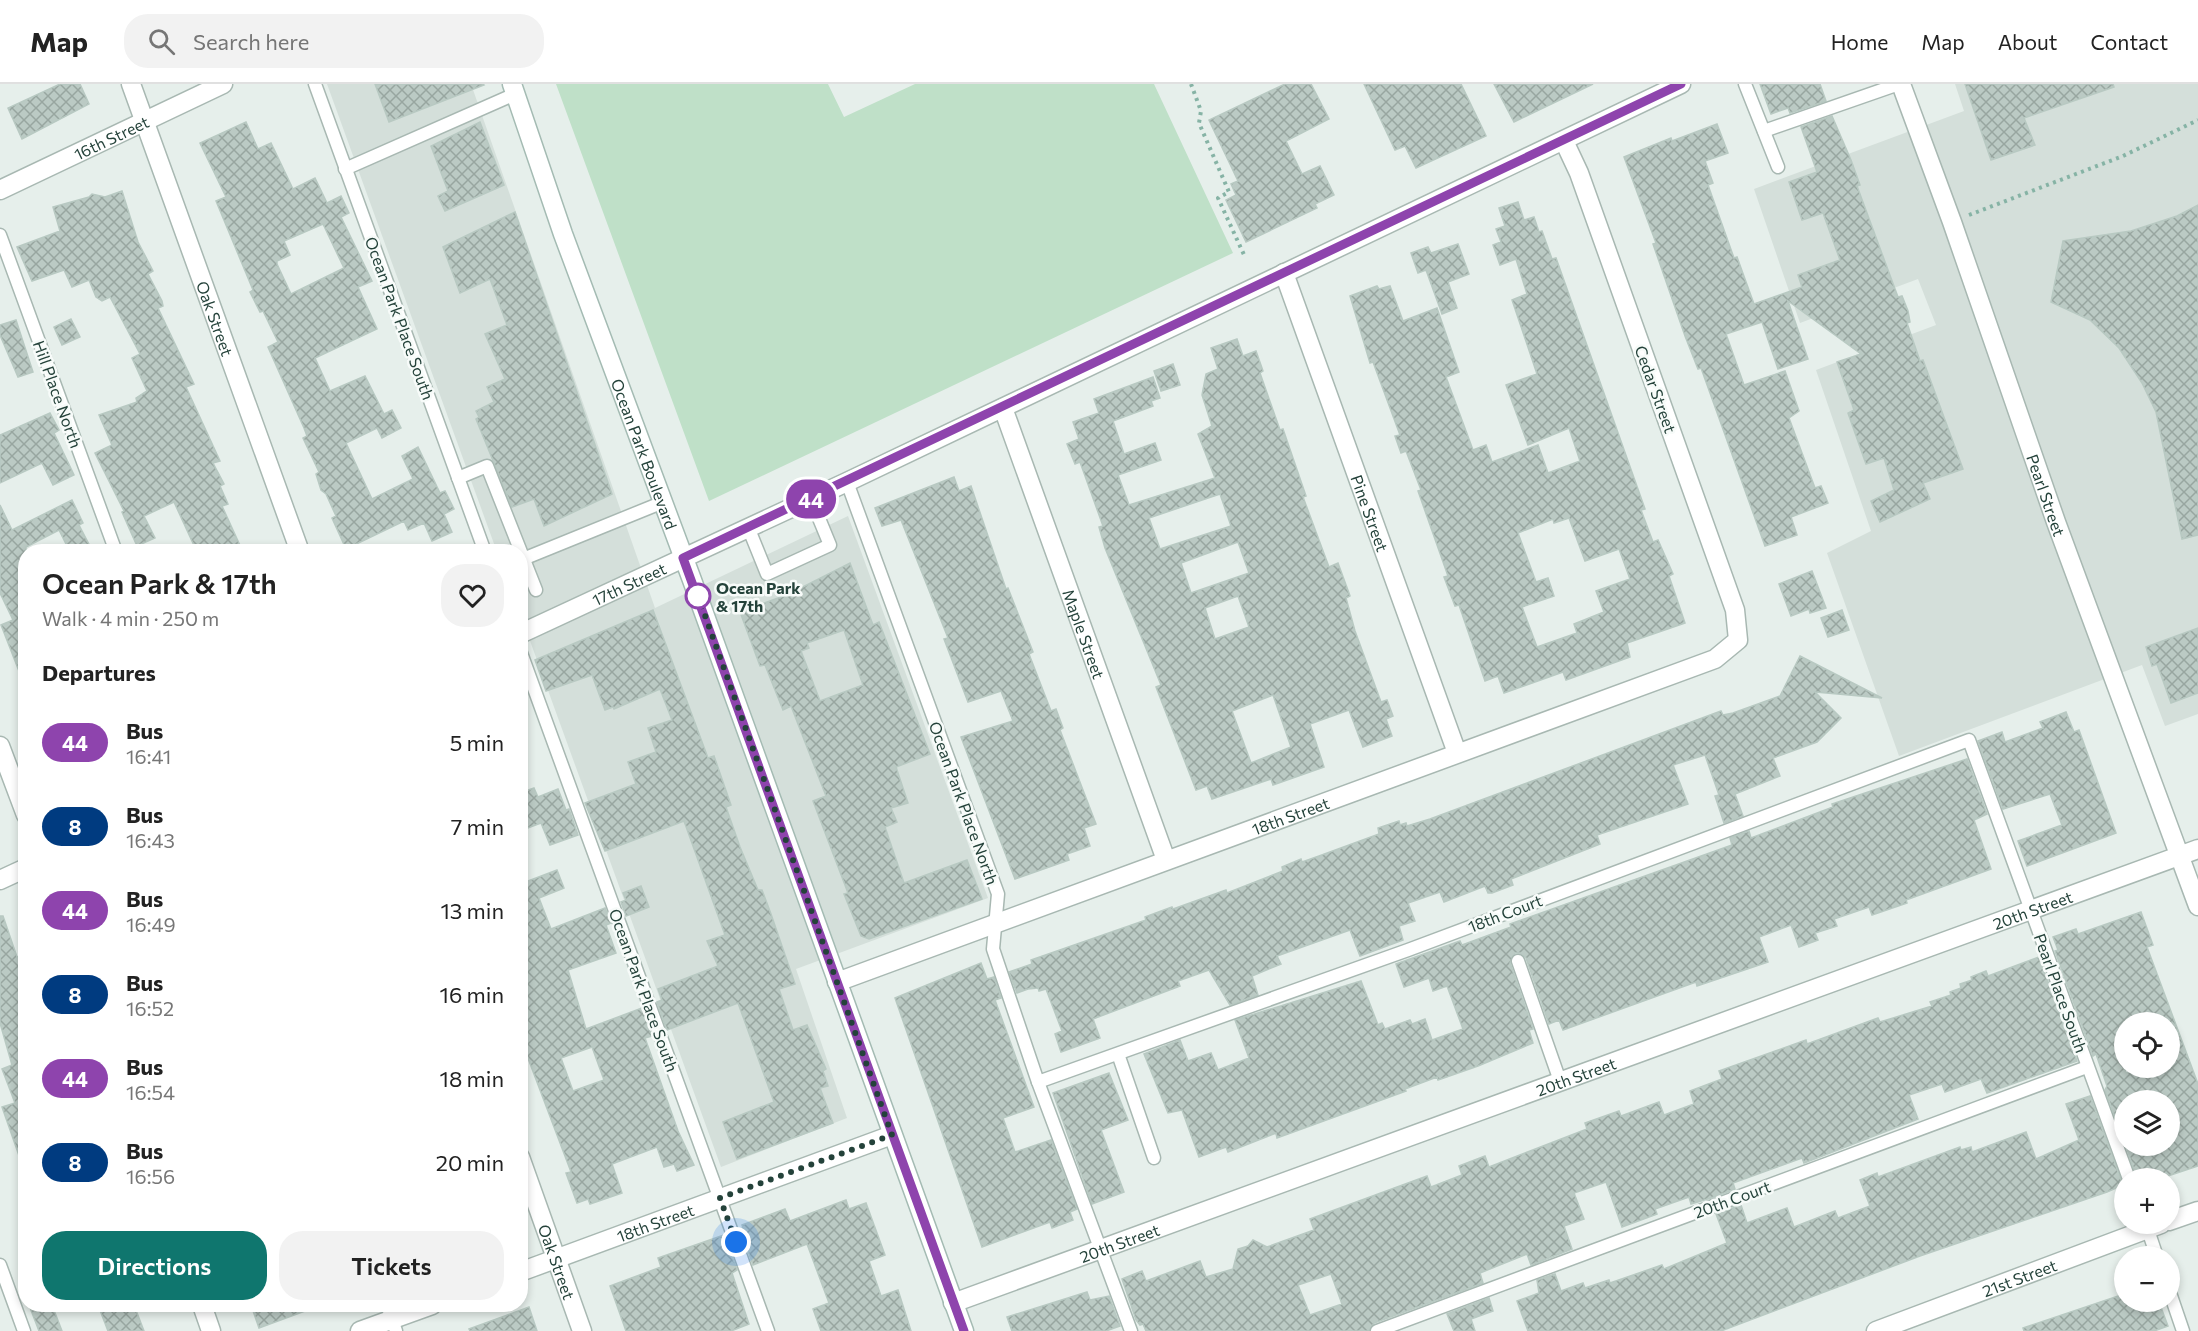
<!DOCTYPE html>
<html lang="en">
<head>
<meta charset="utf-8">
<style>
	body { margin:0; font-family:Commissioner,sans-serif; background:#f2f2f2; color:#222; height:100vh; display:flex; flex-direction:column; font-size:22px; white-space:nowrap }
	* { box-sizing:border-box; margin:0 }
	p { font-size:20px; color:#767676 }
	.icon { flex:none; width:33px; height:33px; fill:none; stroke:currentColor; stroke-width:2; stroke-linecap:round; stroke-linejoin:round }
	.map { position:relative; flex:1; overflow:hidden }
	.panel { position:absolute; left:18px; top:460px; width:510px; height:768px; display:flex; flex-direction:column; background:#fff; border-radius:24px; box-shadow:0 3px 9px #0003 }
	.panel>* { flex:none }
	.badge { padding:0 12px; border-radius:20px; font-size:21px; line-height:39px }
	.controls { position:absolute; left:2114px; top:928px; display:grid; gap:12px }
	.controls a { display:grid; place-items:center; width:66px; height:66px; border-radius:50%; background:#fff; box-shadow:0 3px 9px #0003; font-size:30px }
	.you { position:absolute; width:30px; height:30px; margin:-15px; border:4px solid #fff; border-radius:50%; background:#1a73e8; box-shadow:0 0 0 9px #1a73e833 }
	.map>.badge { position:absolute; translate:-50% -50%; box-shadow:0 0 0 3px #fff }
	h2 { padding:0 24px; font-size:22px; line-height:54px }
	.round { display:grid; place-items:center; flex:none; width:63px; height:63px; border-radius:24px; background:#f2f2f2 }
	.head { display:flex; align-items:center; justify-content:space-between; height:102px; padding:0 24px }
	h1 { font-size:28px; font-weight:600; line-height:45px }
	.action { display:flex; gap:12px; margin-top:auto; padding:12px 24px }
	.action a { flex:1; height:69px; border-radius:24px; background:#0f766e; color:#fff; font-size:24px; font-weight:600; line-height:69px; text-align:center }
	.action a+a { background:#f2f2f2; color:#222 }
	ul { padding:0; list-style:none }
	li { display:flex; align-items:center; gap:18px; height:84px; padding:0 24px }
	li div { flex:1 }
	li b { display:block; font-size:22px }
	li em { font-style:normal }
	li .badge { min-width:66px; font-weight:700; text-align:center }
	header { display:flex; align-items:center; gap:36px; box-sizing:border-box; height:84px; padding:0 30px; background:#fff; border-bottom:2px solid #e0e0e0 }
	header strong { font-size:28px }
	nav { display:flex; gap:33px; margin-inline-start:auto; font-size:21px }
	.search { width:420px; height:54px; background:#f2f2f2; display:flex; align-items:center; gap:15px; box-sizing:border-box; padding:0 21px; border-radius:24px; color:#767676; font-size:22px }
	.map>svg:first-child { display:block }
	.built { fill:#d4dfda }
	.grass { fill:#bfe0c8 }
	.building { fill:url(#building-cross-hatch); stroke:#b8c9c2; stroke-width:1.5; fill-rule:evenodd }
	.lines { fill:none; stroke-linecap:round; stroke-linejoin:round }
	.lane-casing { stroke:#a8b8b2; stroke-width:15 }
	.street-casing { stroke:#a8b8b2; stroke-width:21 }
	.secondary-casing { stroke:#a4bbb3; stroke-width:21 }
	.path { stroke:#86b3a5; stroke-width:4; stroke-dasharray:3 4.5; stroke-linecap:butt }
	.lane { stroke:#fff; stroke-width:12 }
	.street { stroke:#fff; stroke-width:18 }
	.secondary { stroke:#fff; stroke-width:18 }
	.line-casing { stroke:#fff; stroke-width:14 }
	.line { stroke:#8e44ad; stroke-width:9 }
	.walk { stroke:#24423a; stroke-width:6; stroke-dasharray:0 10.8 }
	.stop-dot { fill:#fff; stroke:#8e44ad; stroke-width:3 }
	.labels { text-anchor:middle; dominant-baseline:central; stroke-width:5; stroke-linejoin:round; paint-order:stroke }
	.street-label { font-size:16px; fill:#24423a; stroke:#f7fbf9 }
	.stop-label { font-size:16px; font-weight:bold; fill:#24423a; stroke:#f7fbf9; text-anchor:start }
</style>
</head>
<body>
<header>
<strong>Map</strong>
<div class="search"><svg class="icon" aria-label="search" viewBox="0 0 24 24"><circle cx="10" cy="10" r="6"/><path d="M15 15l6 6"/></svg>Search here</div>
<nav><a>Home</a><a>Map</a><a>About</a><a>Contact</a></nav>
</header>
<div class="map">
<svg width="2198" height="1247" viewBox="0 0 2198 1247">
	<defs>
		<pattern id="building-cross-hatch" width="8" height="8" patternUnits="userSpaceOnUse" patternTransform="scale(1.5)"><rect width="8" height="8" fill="#bbcac4"/><path d="M0 0l8 8M0 8l8-8" fill="none" stroke="#98a6a0"/></pattern>
	</defs>
	<rect width="100%" height="100%" fill="#e6efeb"/>
	<g class="built">
		<path d="M327 0H471L655 524 848 432 988 814 796 885 847 1034 721 1083 521 532 520 468H497Z"/>
		<path d="M1955 0H2198V630L2165 642 2142 581 1899 672 1827 469 1871 447 1816 286 1936 241 1918 195 1800 239 1754 105 1964 27Z"/>
	</g>
	<path class="grass" d="M556 0H828L844 33 915 0H1154L1233 169 709 417Z"/>
	<g class="building">
		<path d="M60 0H80L89 20 22 55 8 24Z"/>
		<path d="M375 0H483L484 1 389 38Z"/>
		<path d="M1285 0H1311L1329 35 1286 57 1302 90 1320 82 1334 111 1315 120 1317 124 1246 158 1226 116 1236 111 1231 100 1238 97 1209 36Z"/>
		<path d="M1364 0H1461L1486 52 1416 84 1405 62 1395 66Z"/>
		<path d="M1494 0H1593L1514 38Z"/>
		<path d="M1760 0H1820L1826 17 1790 29 1788 24 1771 30Z"/>
		<path d="M1965 0H2113L2114 3 2024 34 2035 61 1991 76Z"/>
		<path d="M1832 32 1851 76 1860 101 1857 102 1898 213 1902 212 1908 227 1910 238 1907 239 1920 277 1923 276 1963 385 1923 399 1930 415 1880 438 1871 417 1894 406 1884 374 1866 380 1848 329 1854 326 1837 278 1861 270 1788 217 1808 275 1778 285 1762 238 1726 250 1744 301 1785 287 1799 327 1789 334 1815 404 1821 402 1828 419 1791 433 1797 451 1765 462 1701 284 1698 285 1685 252 1653 160 1656 159 1624 73 1671 54 1672 57 1717 40 1728 69 1705 77 1713 99 1708 101 1734 174 1737 173 1754 220 1802 203 1798 191 1840 176 1823 129 1802 136 1789 98 1817 88 1801 43Z"/>
		<path d="M246 38 258 65 271 59 293 105 315 94 327 119 341 112 349 129 341 133 372 197 358 203 377 245 315 274 330 307 365 292 384 330 392 326 401 344 382 354 377 344 346 359 372 415 413 395 402 372 418 363 440 409 445 407 454 425 444 430 452 448 432 457 424 439 408 446 404 437 346 465 332 434 336 432 326 410 321 406 316 390 319 388 303 354 307 352 304 344 268 263 278 258 263 227 260 228 250 208 253 206 216 117 226 113 200 59ZM323 140 344 184 291 210 277 180V177L290 171 284 157Z"/>
		<path d="M480 38 504 101 445 127 438 112 448 107 431 62Z"/>
		<path d="M122 107 138 158 153 187 148 190 162 217 163 222 158 224 194 300 186 303 220 377 213 379 224 400 220 402 228 420 222 422 243 468H197L174 418 144 432 155 454 137 462 122 428 124 427 95 369 112 361 99 331 137 318 136 314 147 307 132 274 140 270 110 213 102 217 96 213 89 196 72 203 64 186 32 197 17 163 60 147 53 123 89 113 92 110 105 113Z"/>
		<path d="M1518 118 1524 136 1534 133 1539 148 1542 147 1552 175 1556 174 1645 425 1641 426 1653 458 1658 456 1673 490 1669 492 1685 539 1627 559 1630 573 1566 596 1563 588 1504 609 1498 592 1485 597 1459 521 1455 522 1444 493 1448 492 1418 407 1421 406 1406 367 1401 369 1395 352 1400 351 1373 278 1370 279 1350 212 1377 202 1379 205 1390 202 1403 237 1437 224 1459 288 1446 293 1473 366 1486 361 1492 378 1538 361 1548 389 1580 377 1569 344 1528 361 1506 301 1537 290 1512 216 1527 210 1516 175 1500 181 1493 161 1501 158 1496 145 1505 142 1499 124ZM1569 434 1585 477 1619 465 1630 495 1596 507 1604 528 1574 540 1577 549 1537 563 1522 523 1554 512 1548 494 1536 498 1518 449 1553 435 1554 439Z"/>
		<path d="M2198 121V451L2182 455 2156 328 2142 299 2119 264 2090 236 2051 218 2063 157 2131 147 2177 132Z"/>
		<path d="M515 128 612 410 544 442 534 415 512 423 476 335 479 333 476 327 494 318 487 303 505 295 485 250 507 241 490 195 460 209 443 163Z"/>
		<path d="M1458 160 1469 190 1448 198 1457 224 1442 230 1426 186 1418 189 1411 169 1428 163 1431 169Z"/>
		<path d="M71 235 80 253 62 261 54 243Z"/>
		<path d="M16 236 33 288 18 293 0 251V241Z"/>
		<path d="M1237 255 1243 272 1256 267 1263 287 1260 289 1280 346 1283 345 1306 412 1303 413 1329 483 1338 479 1350 512 1346 514 1355 547 1381 618 1387 616 1393 632 1386 635 1392 652 1363 663 1349 626 1310 640 1324 683 1273 701 1271 695 1212 715 1207 702 1196 706 1156 603 1161 601 1105 464 1099 443 1103 442 1080 378 1075 380 1067 360 1079 355 1073 338 1099 329 1094 315 1153 293 1160 314 1151 317 1153 322 1113 337 1124 370 1155 359 1161 376 1118 391 1129 421 1215 394 1198 350 1212 342 1202 311 1206 290 1218 285 1211 264ZM1220 410 1231 442 1160 465 1149 434ZM1238 458 1249 489 1191 509 1181 479ZM1238 512 1249 543 1215 555 1205 524ZM1273 611 1291 663 1251 679 1232 627Z"/>
		<path d="M1173 280 1180 301 1161 307 1154 287Z"/>
		<path d="M50 329 59 346 54 349 74 391 53 401 42 379 0 399V351Z"/>
		<path d="M954 393 959 407 971 402 1006 505 1008 504 1033 568 1029 570 1051 627 1056 625 1063 644 1060 646 1096 740 1084 744 1090 762 1067 770 1069 776 1015 795 961 653 1013 637 1001 607 968 618 944 555 948 554 901 436 882 442 875 424Z"/>
		<path d="M72 416 83 439 79 441 93 468H70L59 446 26 463 24 600 1 541 13 536 0 509V421L12 446Z"/>
		<path d="M850 479 873 541 879 538 930 670 896 683 908 719 891 724 897 738 885 743 904 799 967 776 982 815 869 855 861 852 844 810 848 809 813 717 826 712 791 622 783 626 765 581 760 582 740 528 789 510ZM844 546 863 601 820 617 801 567 809 564 807 559Z"/>
		<path d="M1812 487 1826 524 1810 529 1809 525 1791 532 1779 500Z"/>
		<path d="M653 526 708 674 714 672 731 721 726 723 740 763 758 806H762L771 830 795 900 779 905 793 946 807 941 826 985 823 987 828 1002 820 1004 833 1039 737 1075 723 1038 774 1018 738 919 667 946 657 918 662 916 658 905 718 882 707 857 725 851 684 737 605 767 585 719 636 700 628 678 656 668 648 644 672 636 660 605 614 625 613 623 605 626 592 591 546 607 535 576Z"/>
		<path d="M1842 526 1849 546 1828 553 1821 534Z"/>
		<path d="M2198 544V609L2171 619 2157 580 2152 582 2146 563Z"/>
		<path d="M1800 572 1882 614 1815 608 1841 634 1817 658 1773 674 1780 692 1735 710 1743 732 1724 739 1715 712 1719 711 1705 671 1673 681 1688 720 1597 751 1600 760 1511 795 1513 801 1492 809H1488L1485 802 1444 818 1440 808 1408 819 1415 837 1399 842 1403 856 1360 872 1350 846 1277 872 1281 880 1252 892 1258 911 1230 921 1209 886 1178 897 1180 902 1093 935 1100 954 1061 968 1055 950 1062 947 1046 905 1039 907 1038 904 1028 905 1017 909 1009 888 1032 880 1031 876 1146 836 1145 833 1172 823 1173 825 1226 806 1227 809 1283 787 1282 783 1301 775 1302 778 1319 772 1379 750 1378 744 1399 737 1400 741 1406 739 1407 742 1430 735 1721 627 1723 631 1733 629 1780 612Z"/>
		<path d="M2066 628 2074 648 2079 646 2116 749 2027 782 2018 757 2062 741 2050 710 2003 725 1978 657 2002 648 2005 658 2043 644 2040 638Z"/>
		<path d="M1967 675 1987 730 1974 736 1991 785 1906 816 1907 819 1872 831 1869 823 1834 835 1837 842 1815 849 1818 856 1799 863 1791 841 1759 853 1768 878 1697 902 1696 898 1563 946 1559 936 1549 940 1526 874 1520 869H1515L1510 879 1533 945 1529 946 1533 959 1478 982 1438 996 1437 993 1405 1005 1406 1007 1277 1054 1276 1049 1228 1068 1226 1063 1199 1073 1182 1026 1168 1029 1144 970 1180 956 1188 977 1211 969 1218 986 1249 974 1235 936 1361 897 1378 941 1382 939 1385 945 1410 936 1412 940 1425 935 1432 956 1463 945 1447 902 1433 907 1429 894 1404 903 1396 880 1460 857 1462 861 1511 843 1510 840 1732 761 1730 754 1749 747 1751 754 1833 723 1832 720Z"/>
		<path d="M534 704 538 713 558 705 566 726 569 725 578 751 550 761 541 739 520 747V709Z"/>
		<path d="M557 786 564 804 539 814 551 845 605 824 611 839 606 841 616 869 568 886 586 945 642 924 652 952 645 954 678 1047 694 1081 677 1087 674 1080 664 1083 657 1063 612 1080 622 1109 590 1120 588 1115 577 1119 566 1089 571 1088 520 953V800ZM592 963 604 996 573 1007 561 974Z"/>
		<path d="M641 802 649 823 626 832 621 818 626 816 623 809Z"/>
		<path d="M2141 828 2153 861 2147 863 2198 1000V1082L2159 1095H2137L2126 1062H2172L2169 1054V1017H2124V1057L2105 1006 2107 1002 2096 970 2093 972 2055 867 2058 866 2053 853 2076 845 2078 850ZM2124 939H2169V984H2141L2126 989 2115 957 2124 954Z"/>
		<path d="M0 832H3L17 873 20 872 26 888V1083H23L2 1023 15 1019 2 985 12 981 0 939Z"/>
		<path d="M2039 873 2077 977 1987 1009 1981 995 1945 1008 1942 1000 1909 1011 1918 1035 1804 1079 1802 1074 1733 1099 1735 1105 1711 1114 1691 1120 1689 1113 1655 1125 1657 1130 1622 1143 1606 1098 1574 1109 1584 1135 1564 1142 1572 1165 1531 1181 1527 1170 1480 1189 1483 1199 1374 1239 1369 1247H1146L1143 1240 1140 1241 1136 1236 1122 1195 1142 1187 1146 1197 1200 1177 1206 1193 1233 1185 1238 1165 1248 1162 1253 1156 1267 1163 1314 1146 1310 1135 1427 1092 1431 1103 1462 1091 1459 1082 1485 1072 1489 1083 1587 1045 1585 1039 1619 1027 1621 1032 1659 1018 1664 1031 1694 1020 1690 1007 1722 995 1719 987 1806 956 1807 960 1878 934 1880 938 1932 922 1930 918 1951 911 1950 908 1961 904 1960 900 1972 896 1971 893 1986 887 1988 892ZM1331 1190 1342 1220 1310 1231 1298 1201Z"/>
		<path d="M981 879 987 895 994 893 1001 914 995 916 1034 1023 1003 1034 1015 1068 1051 1056 1077 1125 1070 1128 1073 1136 1052 1144 1050 1138 982 1163 895 914Z"/>
		<path d="M1109 989 1128 1036 1101 1046 1124 1108 1092 1120 1053 1009Z"/>
		<path d="M2090 1012 2123 1101 2107 1108 1920 1172 1721 1247H1528L1517 1217 1539 1209 1537 1196 1555 1190 1561 1207 1583 1199 1585 1204 1609 1196 1610 1199 1662 1181 1664 1185 1727 1159 1716 1130 1741 1121 1747 1139 1787 1124 1794 1143 1835 1127 1838 1134 1870 1122 1860 1096 1877 1089 1878 1093 1960 1063 1961 1066 1971 1063 1972 1068 2026 1048 2036 1075 2079 1056 2066 1020Z"/>
		<path d="M846 1116 849 1125 866 1119 885 1171 869 1177 881 1212 898 1206 911 1247H821L813 1225 829 1219 807 1160 753 1181 740 1145 743 1144 742 1141 785 1125 790 1137Z"/>
		<path d="M724 1151 737 1186 732 1189 749 1240 731 1247H626L610 1202 661 1183 658 1174Z"/>
		<path d="M1087 1208 1090 1216 1109 1212 1120 1242 1106 1247H1012L1007 1233Z"/>
		<path d="M2124 1210V1218H2159L2168 1242 2154 1247H2024L2023 1244Z"/>
		<path d="M1489 1214 1493 1227 1471 1235 1475 1247H1454L1447 1230Z"/>
		<path d="M29 1221H52L62 1247H39Z"/>
		<path d="M98 1221H134L144 1247H108Z"/>
		<path d="M251 1221H316V1223L259 1244Z"/>
		<path d="M529 1223 537 1247H470L469 1245Z"/>
	</g>
	<g class="lines">
		<defs>
			<g id="lane">
				<path d="M315 0 485 468"/>
				<path d="M1745 0 1778 83"/>
				<path d="M1764 47 1899 0"/>
				<path d="M345 85 515 10"/>
				<path d="M0 151 116 468"/>
				<path d="M458 394 487 382 536 506"/>
				<path d="M847 398 998 810 993 865 1038 998 1131 1247"/>
				<path d="M748 443 767 490 830 461 811 415"/>
				<path d="M523 475 661 419"/>
				<path d="M520 566 768 1247"/>
				<path d="M1518 877 1560 997"/>
				<path d="M1118 970 1154 1074"/>
				<path d="M1038 998 1408 866 1969 656 2129 1095"/>
				<path d="M2146 1140 2157 1173"/>
				<path d="M0 1181 24 1247"/>
				<path d="M2169 1206 2183 1247"/>
				<path d="M387 1221 396 1247"/>
				<path d="M1377 1247 2087 983"/>
			</g>
			<g id="street">
				<path id="s1" d="M131 0 300 468"/>
				<path id="s2" d="M1901 0 1952 138 2056 438 2198 822"/>
				<path id="s3" d="M0 106 223 0"/>
				<path id="s4" d="M1284 189 1457 669"/>
				<path id="s5" d="M1003 324 1166 776"/>
				<path id="s6" d="M520 550 847 398 1681 0"/>
				<path d="M0 662 26 731"/>
				<path d="M0 796 26 784"/>
				<path id="s7" d="M837 898 1715 575 1738 556 1735 526 1579 89 1564 57"/>
				<path id="s8" d="M520 1073 582 1247"/>
				<path d="M2169 1137 2198 1127"/>
				<path id="s9" d="M520 1188 892 1051"/>
				<path id="s10" d="M953 1219 2198 765"/>
				<path d="M202 1221 211 1247"/>
				<path d="M360 1247 432 1221"/>
				<path id="s11" d="M1876 1247 2161 1140"/>
			</g>
			<g id="secondary">
				<path id="s12" d="M512 0 563 150 692 496 964 1247"/>
			</g>
		</defs>
		<use href="#lane" class="lane-casing"/>
		<use href="#street" class="street-casing"/>
		<use href="#secondary" class="secondary-casing"/>
		<g class="path">
			<path d="M1191 0 1201 27 1199 39 1229 108 1218 114 1245 173"/>
			<path d="M1969 131 2123 72 2198 36"/>
		</g>
		<use href="#lane" class="lane"/>
		<use href="#street" class="street"/>
		<use href="#secondary" class="secondary"/>
	</g>
	<g class="lines">
		<defs>
			<path id="line" d="M964 1247 683 474 1681 0"/>
		</defs>
		<use href="#line" class="line-casing"/>
		<use href="#line" class="line"/>
		<path class="walk" d="M698 512 892 1051 720 1114 736 1158"/>
	</g>
	<circle class="stop-dot" cx="698" cy="512" r="12"/>
	<g class="labels">
		<g class="street-label">
			<text stroke="none"><textPath href="#s3" startOffset="123">16th Street</textPath></text>
			<text stroke="none"><textPath href="#s1" startOffset="249">Oak Street</textPath></text>
			<text transform="translate(400 234) rotate(70)">Ocean Park Place South</text>
			<text transform="translate(1656 305) rotate(70)">Cedar Street</text>
			<text transform="translate(58 310) rotate(70)">Hill Place North</text>
			<text stroke="none"><textPath href="#s12" startOffset="393">Ocean Park Boulevard</textPath></text>
			<text stroke="none"><textPath href="#s2" startOffset="436">Pearl Street</textPath></text>
			<text stroke="none"><textPath href="#s4" startOffset="255">Pine Street</textPath></text>
			<text stroke="none"><textPath href="#s6" startOffset="120">17th Street</textPath></text>
			<text stroke="none"><textPath href="#s5" startOffset="240">Maple Street</textPath></text>
			<text transform="translate(964 719) rotate(70)">Ocean Park Place North</text>
			<text stroke="none"><textPath href="#s7" startOffset="483">18th Street</textPath></text>
			<text stroke="none"><textPath href="#s10" startOffset="1149">20th Street</textPath></text>
			<text transform="translate(1505 829) rotate(-21)">18th Court</text>
			<text transform="translate(644 906) rotate(70)">Ocean Park Place South</text>
			<text transform="translate(2061 909) rotate(70)">Pearl Place South</text>
			<text stroke="none"><textPath href="#s10" startOffset="663">20th Street</textPath></text>
			<text transform="translate(1732 1115) rotate(-20)">20th Court</text>
			<text stroke="none"><textPath href="#s9" startOffset="144">18th Street</textPath></text>
			<text stroke="none"><textPath href="#s10" startOffset="177">20th Street</textPath></text>
			<text stroke="none"><textPath href="#s8" startOffset="111">Oak Street</textPath></text>
			<text stroke="none"><textPath href="#s11" startOffset="153">21st Street</textPath></text>
		</g>
		<g class="stop-label">
			<text x="716" y="503">Ocean Park<tspan x="716" dy="18">&amp; 17th</tspan></text>
		</g>
	</g>
</svg>
<div class="controls">
<a><svg class="icon" aria-label="locate" viewBox="0 0 24 24"><circle cx="12" cy="12" r="6"/><path d="M12 2v4M12 18v4M2 12h4M18 12h4"/></svg></a>
<a><svg class="icon" aria-label="layers" viewBox="0 0 24 24"><path d="M12 4l9 5-9 5-9-5zM3 14l9 5 9-5"/></svg></a>
<a>+</a>
<a>−</a>
</div>
<div class="you" style="left:736px;top:1158px"></div>
<b class="badge" style="left:811px;top:415px;background:#8e44ad;color:#fff">44</b>
<section class="panel">
<div class="head"><div><h1>Ocean Park &amp; 17th</h1><p>Walk · 4 min · 250 m</p></div><a class="round"><svg class="icon" aria-label="heart" viewBox="0 0 24 24"><path d="M12 20l-8-8c-3-5 5-10 8-4 3-6 11-1 8 4z"/></svg></a></div>
<h2>Departures</h2>
<ul>
<li><span class="badge" style="background:#8e44ad;color:#fff">44</span><div><b>Bus</b><p>16:41</p></div><em>5 min</em></li>
<li><span class="badge" style="background:#003b80;color:#fff">8</span><div><b>Bus</b><p>16:43</p></div><em>7 min</em></li>
<li><span class="badge" style="background:#8e44ad;color:#fff">44</span><div><b>Bus</b><p>16:49</p></div><em>13 min</em></li>
<li><span class="badge" style="background:#003b80;color:#fff">8</span><div><b>Bus</b><p>16:52</p></div><em>16 min</em></li>
<li><span class="badge" style="background:#8e44ad;color:#fff">44</span><div><b>Bus</b><p>16:54</p></div><em>18 min</em></li>
<li><span class="badge" style="background:#003b80;color:#fff">8</span><div><b>Bus</b><p>16:56</p></div><em>20 min</em></li>
</ul>
<div class="action"><a>Directions</a><a>Tickets</a></div>
</section>
</div>
</body>
</html>
